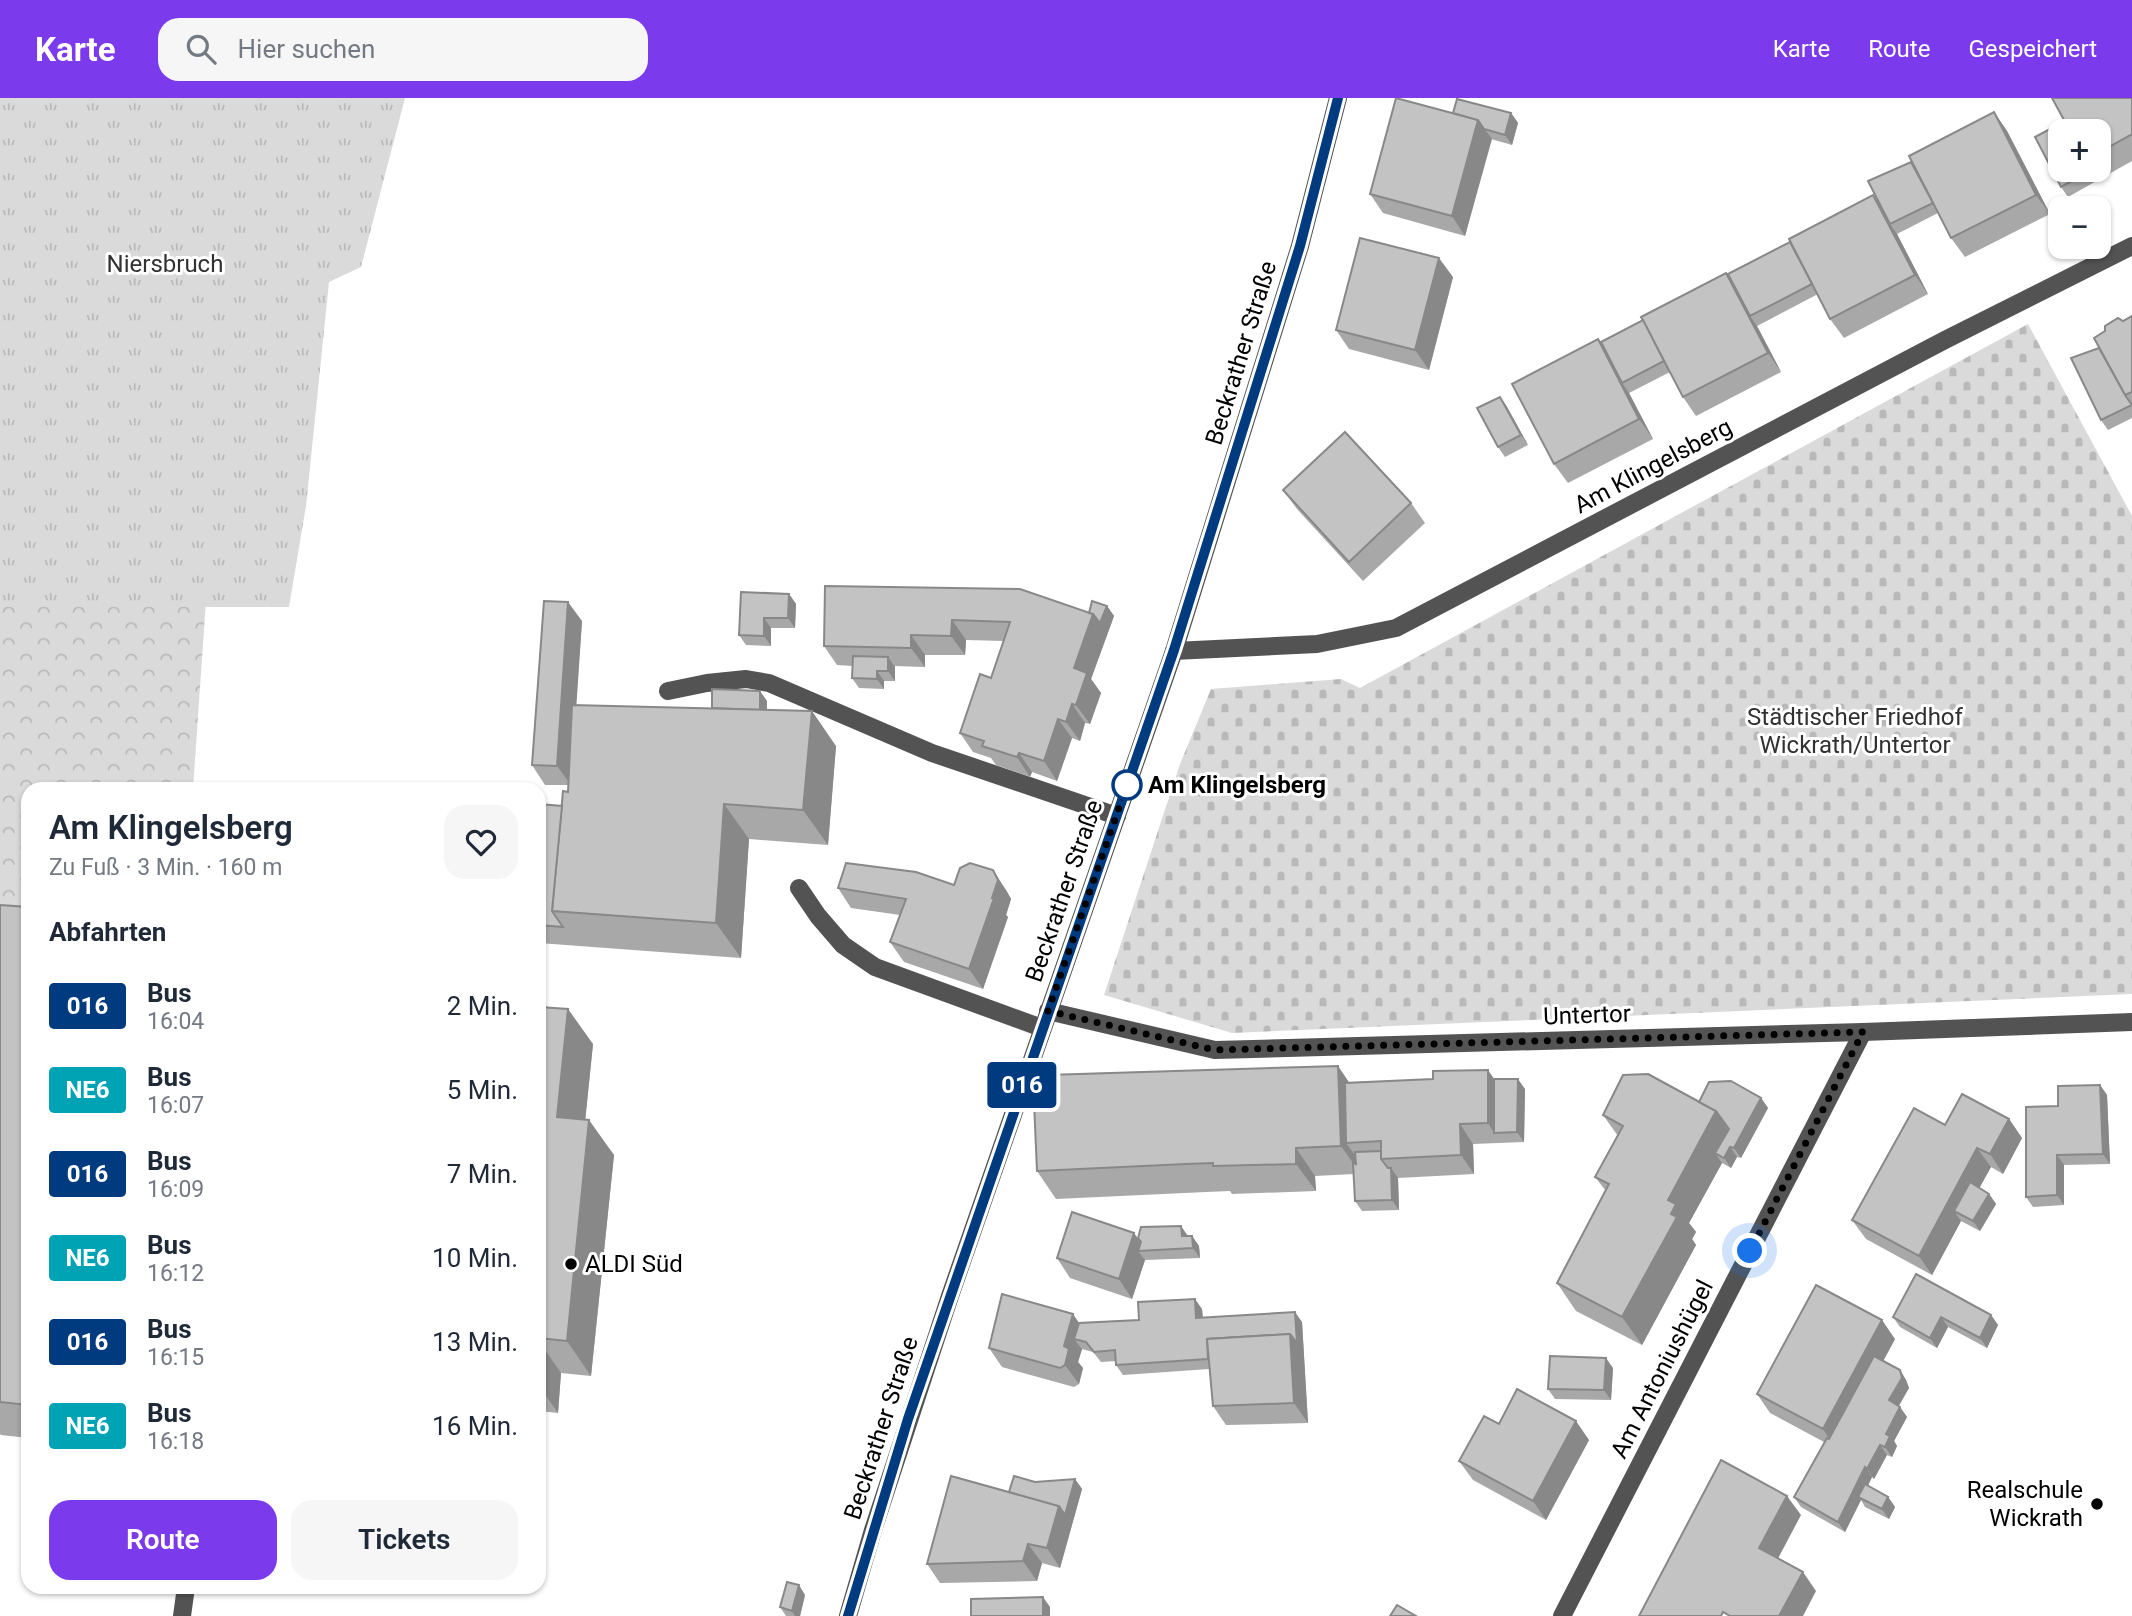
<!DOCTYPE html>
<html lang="de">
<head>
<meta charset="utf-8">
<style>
	body { margin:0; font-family:Roboto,sans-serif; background:#f6f6f7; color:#1f2937; height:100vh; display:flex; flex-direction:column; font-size:26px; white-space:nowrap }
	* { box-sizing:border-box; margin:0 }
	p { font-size:23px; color:#747a83 }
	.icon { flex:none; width:38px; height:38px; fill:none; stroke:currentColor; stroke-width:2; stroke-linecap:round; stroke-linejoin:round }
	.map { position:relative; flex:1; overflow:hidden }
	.panel { position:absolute; left:21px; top:684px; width:525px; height:812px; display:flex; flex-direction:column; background:#fff; border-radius:21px; box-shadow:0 2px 5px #0004 }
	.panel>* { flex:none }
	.badge { padding:0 14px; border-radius:5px; font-size:24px; line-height:46px }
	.tools { position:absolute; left:2048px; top:21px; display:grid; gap:14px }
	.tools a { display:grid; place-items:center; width:63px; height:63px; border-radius:14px; background:#fff; box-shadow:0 2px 5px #0004; font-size:35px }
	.you { position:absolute; width:35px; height:35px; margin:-18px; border:5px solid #fff; border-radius:50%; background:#1a73e8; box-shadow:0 0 0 10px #1a73e833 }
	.map>.badge { position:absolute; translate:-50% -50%; box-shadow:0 0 0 4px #fff }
	h2 { padding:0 28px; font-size:26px; line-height:63px }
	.round { display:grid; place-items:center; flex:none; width:74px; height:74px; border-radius:21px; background:#f6f6f7 }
	.headline { display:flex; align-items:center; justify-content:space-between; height:119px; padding:0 28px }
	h1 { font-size:33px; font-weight:600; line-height:52px }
	.action { display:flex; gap:14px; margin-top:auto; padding:14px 28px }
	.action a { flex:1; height:80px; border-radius:21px; background:#7c3aed; color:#fff; font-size:28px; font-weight:600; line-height:80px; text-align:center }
	.action a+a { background:#f6f6f7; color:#1f2937 }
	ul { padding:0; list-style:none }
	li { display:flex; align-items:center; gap:21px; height:84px; padding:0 28px }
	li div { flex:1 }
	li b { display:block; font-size:26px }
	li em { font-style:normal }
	li .badge { min-width:77px; font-weight:700; text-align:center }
	header { display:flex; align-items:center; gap:42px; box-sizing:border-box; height:98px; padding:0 35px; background:#7c3aed; color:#fff }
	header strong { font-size:33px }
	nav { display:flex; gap:38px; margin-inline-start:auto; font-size:24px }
	.search { width:490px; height:63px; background:#f6f6f7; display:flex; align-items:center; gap:18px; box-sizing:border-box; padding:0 24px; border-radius:21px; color:#747a83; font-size:26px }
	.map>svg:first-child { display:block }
	.forest { fill:url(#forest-crowns) }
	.cemetery { fill:url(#cemetery-stones) }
	.park { fill:url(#park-tufts) }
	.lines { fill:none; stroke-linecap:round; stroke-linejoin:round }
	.minor { stroke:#535353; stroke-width:18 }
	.wall { fill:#a8a8a8; fill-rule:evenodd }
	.shaded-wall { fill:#888 }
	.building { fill:#c3c3c3; stroke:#888; stroke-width:2 }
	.line-casing { stroke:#fff; stroke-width:16 }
	.line { stroke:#003b80; stroke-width:10 }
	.walk { stroke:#000; stroke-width:7; stroke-dasharray:0 12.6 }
	.stop-dot { fill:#fff; stroke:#003b80; stroke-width:3.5 }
	.poi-dot { fill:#000; stroke:#fff; stroke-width:2.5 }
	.labels { text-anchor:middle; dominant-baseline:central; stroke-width:6; stroke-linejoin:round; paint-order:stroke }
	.park-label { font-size:24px; fill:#313131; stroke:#fff }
	.street-label { font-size:24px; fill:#000; stroke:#fff }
	.stop-label { font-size:24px; font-weight:bold; fill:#000; stroke:#fff; text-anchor:start }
	.poi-label { font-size:24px; fill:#000; stroke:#fff; text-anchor:start }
</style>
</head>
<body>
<header>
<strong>Karte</strong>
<div class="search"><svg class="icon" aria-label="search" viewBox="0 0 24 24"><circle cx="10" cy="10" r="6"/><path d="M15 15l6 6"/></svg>Hier suchen</div>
<nav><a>Karte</a><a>Route</a><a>Gespeichert</a></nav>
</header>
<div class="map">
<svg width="2132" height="1518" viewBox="0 0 2132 1518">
	<defs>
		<pattern id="forest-crowns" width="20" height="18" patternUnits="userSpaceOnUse" patternTransform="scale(1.75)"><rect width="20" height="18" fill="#dadada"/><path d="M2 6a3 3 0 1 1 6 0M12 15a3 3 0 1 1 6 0" fill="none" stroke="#b9b9b9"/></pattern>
		<pattern id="cemetery-stones" width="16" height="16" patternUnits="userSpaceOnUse" patternTransform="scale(1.75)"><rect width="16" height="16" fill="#dadada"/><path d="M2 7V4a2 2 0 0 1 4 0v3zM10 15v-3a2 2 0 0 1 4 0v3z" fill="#b9b9b9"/></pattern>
		<pattern id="park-tufts" width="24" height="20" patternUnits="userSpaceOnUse" patternTransform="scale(1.75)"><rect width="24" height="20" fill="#dadada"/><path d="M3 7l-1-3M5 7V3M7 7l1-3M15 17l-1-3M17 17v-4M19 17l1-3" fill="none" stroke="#b9b9b9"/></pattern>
	</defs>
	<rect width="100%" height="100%" fill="#fff"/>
	<path class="forest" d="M207 488 193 691H28V840L0 838V490Z"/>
	<path class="cemetery" d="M2028 226 2132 418V896L1232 935 1104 897 1180 666 1211 591 1341 581 1360 590Z"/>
	<path class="park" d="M0 0H405L361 169 329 184 306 408 289 509H0Z"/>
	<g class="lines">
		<g class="minor">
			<path d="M1174 553 1317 546 1396 530 1945 242 2132 148"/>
			<path d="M668 593 707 585 746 581 769 585 932 655 1117 718"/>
			<path d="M799 790 818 818 843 847 875 869 1042 930"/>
			<path d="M1048 913 1215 952 1863 934 2132 924"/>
			<path d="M182 1518 186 1489"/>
			<path d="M848 1518 873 1432 950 1198 1174 553 1300 148 1338 0"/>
			<path d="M1562 1518 1863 934"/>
		</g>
	</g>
	<g class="wall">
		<path d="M2052 0H2132V63L2068 99 2061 89 2035 39 2065 23ZM2060 33H2098V72H2060Z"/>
		<path d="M1994 14 2007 33 2050 116 1965 159 1951 140 1938 115 1897 136 1928 196 1844 240 1830 221 1818 196 1757 228 1781 274 1696 318 1683 299 1670 274 1629 295 1653 341 1568 385 1554 366 1598 241 1606 253 1731 182 1790 144 1873 97 1881 108 1911 64Z"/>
		<path d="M1453 15H1511L1518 25 1512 47 1491 41 1465 138 1383 115 1370 96Z"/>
		<path d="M1453 179 1429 272 1349 251 1336 232Z"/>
		<path d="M2132 218V320L2108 332 2101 322 2099 250 2123 223Z"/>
		<path d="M1500 299 1507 309 1528 347 1505 359 1498 349Z"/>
		<path d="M1283 392 1411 405 1425 425 1363 483 1297 411Z"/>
		<path d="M825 488 1089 515 1107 508 1114 518 1091 581 1101 595 1090 626 1085 625 1080 643 1072 640 1057 683 1032 674 1030 679 996 667 991 660 973 654 960 635 991 580 1004 543 966 542 965 557H925V569L895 568V583H884V591L859 590 852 580V568L837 567 824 548Z"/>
		<path d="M789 496 796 506 795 530H771V548L746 547 739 537Z"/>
		<path d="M582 523 576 607 712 610 767 603V612L836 648 828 747 749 741 741 860 539 845V706L562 708 568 694V687H545L532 667Z"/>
		<path d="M954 787 1006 792 1011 801 1006 817 1008 819 983 891 904 864 890 844 900 817 851 810 838 790Z"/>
		<path d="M0 807 28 809V1340L1 1337 0 1336Z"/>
		<path d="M539 909 593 946 585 1022 614 1057 591 1278 561 1275 558 1315 539 1313Z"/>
		<path d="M1494 981 1525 991 1524 1044 1473 1046 1474 1076 1398 1080 1399 1112 1362 1113 1355 1103 1354 1076 1315 1078 1316 1093 1232 1096 1230 1093 1206 1094 1056 1101 1037 1073 1349 984Z"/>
		<path d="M2100 987 2107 997 2110 1066 2064 1067V1107L2033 1109 2026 1099 2058 1008Z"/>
		<path d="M1761 1000 1768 1010 1741 1060 1737 1059 1731 1070 1722 1065 1689 1125 1696 1134 1692 1141 1696 1147 1642 1247 1576 1213 1557 1185 1606 1093 1595 1079 1618 1038 1603 1017Z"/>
		<path d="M2009 1021 2022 1040 2003 1076 1991 1069 1979 1090 1989 1096 1996 1106 1980 1133 1961 1123 1932 1177 1866 1141 1852 1122 1945 1027Z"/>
		<path d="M1192 1138 1199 1148 1200 1160 1145 1162 1132 1201 1070 1180 1057 1160 1138 1140Z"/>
		<path d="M1202 1211 1203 1219 1302 1224 1308 1325 1226 1327 1213 1308 1209 1271 1123 1277 1116 1267V1263L1101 1264 1093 1254 1082 1251 1078 1264 1083 1270 1079 1286 1074 1289 1002 1269 989 1250 1079 1225 1139 1222Z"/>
		<path d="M1991 1217 1998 1227 1987 1250 1948 1229 1937 1250 1900 1229 1893 1219Z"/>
		<path d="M1895 1241 1883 1263 1900 1272 1906 1282 1909 1290 1899 1308 1907 1319 1894 1343 1897 1348 1892 1359 1887 1357 1874 1381 1872 1379 1868 1388 1888 1399 1895 1409 1889 1421 1865 1409 1861 1402 1845 1434 1801 1409 1794 1399 1824 1344 1770 1315 1757 1296Z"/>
		<path d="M1613 1270 1611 1302 1555 1301 1548 1291Z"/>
		<path d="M1499 1326 1589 1342 1546 1422 1473 1382 1459 1363Z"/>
		<path d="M1075 1381 1082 1391 1060 1470 1042 1465 1037 1483 940 1485 927 1466 1009 1394 1035 1384Z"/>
		<path d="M805 1497 800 1518H786L780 1509Z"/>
	</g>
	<g class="shaded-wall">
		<path d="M1994 14 2007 33 2050 116 2036 97Z"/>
		<path d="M1511 15 1518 25 1512 47 1505 37Z"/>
		<path d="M1478 22 1492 41 1465 138 1452 118Z"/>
		<path d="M1873 97 1887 116 1890 126 1897 136 1928 196 1915 177Z"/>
		<path d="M1439 160 1453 179 1429 272 1415 252Z"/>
		<path d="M1726 175 1740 194 1750 218 1757 228 1781 274 1768 255Z"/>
		<path d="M1598 241 1611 261 1622 285 1629 295 1653 341 1639 321Z"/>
		<path d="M1500 299 1507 309 1528 347 1521 337Z"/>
		<path d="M789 496 796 506 795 530 788 520Z"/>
		<path d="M568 504 582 523 571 687 557 668Z"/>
		<path d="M1107 508 1114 518 1091 581 1101 595 1090 626 1076 607 1074 570 1093 516Z"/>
		<path d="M764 520 771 530V548L764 538Z"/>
		<path d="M952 522 966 542 965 557 951 538Z"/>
		<path d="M911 537 925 557V569L911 550Z"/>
		<path d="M888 559 895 569V583L888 573Z"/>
		<path d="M877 573 884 583V591L877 581Z"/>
		<path d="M760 593 767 603 766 646 759 636Z"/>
		<path d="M1072 606 1085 625 1080 643 1066 624Z"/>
		<path d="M812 613 836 648 828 747 803 712Z"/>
		<path d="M1058 621 1072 640 1057 683 1044 663Z"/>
		<path d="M1019 655 1032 674 1030 679 1017 659Z"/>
		<path d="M724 706 749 741 741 860 716 825Z"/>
		<path d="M993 772 1006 792 1011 801 1006 817 1008 819 983 891 969 871 992 800Z"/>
		<path d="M568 911 593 946 582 1054 557 1019Z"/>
		<path d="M1338 968 1357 996 1346 1045 1360 1064V1075L1341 1048Z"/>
		<path d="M1488 972 1501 991 1494 1035 1488 1025Z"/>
		<path d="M1518 981 1525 991 1524 1044 1517 1034Z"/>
		<path d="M2100 987 2107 997 2110 1066 2103 1056Z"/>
		<path d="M1761 1000 1768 1010 1741 1060 1734 1050Z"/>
		<path d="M1716 1013 1735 1041 1731 1050 1737 1059 1731 1070 1724 1060 1715 1055 1722 1065 1689 1125 1696 1134 1692 1141 1696 1147 1642 1247 1622 1219 1671 1116 1668 1102Z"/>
		<path d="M2009 1021 2022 1040 2003 1076 1990 1056Z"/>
		<path d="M589 1022 614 1057 591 1278 567 1243Z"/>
		<path d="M1460 1026 1473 1046 1474 1076 1461 1057Z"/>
		<path d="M1296 1050 1315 1078 1316 1093 1296 1066Z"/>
		<path d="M1977 1050 1991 1069 1964 1118 1954 1113 1961 1123 1932 1177 1919 1158Z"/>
		<path d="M2057 1057 2064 1067V1107L2057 1097Z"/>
		<path d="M1391 1070 1398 1080 1399 1112 1392 1102Z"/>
		<path d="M1989 1096 1996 1106 1980 1133 1973 1123Z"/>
		<path d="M1181 1128 1188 1138H1182Z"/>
		<path d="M1134 1135 1146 1152 1138 1153 1145 1162 1132 1201 1119 1181Z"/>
		<path d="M1192 1138 1199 1148 1200 1160 1193 1150Z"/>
		<path d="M1195 1201 1202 1211 1203 1230 1196 1220Z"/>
		<path d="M1295 1214 1302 1224 1308 1325 1294 1305 1290 1236Z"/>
		<path d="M1073 1216 1086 1235 1074 1241 1082 1251 1078 1264 1083 1270 1079 1286 1065 1267 1064 1248Z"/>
		<path d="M1991 1217 1998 1227 1987 1250 1980 1240Z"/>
		<path d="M1941 1219 1948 1229 1937 1250 1930 1240Z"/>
		<path d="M1882 1222 1895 1241 1836 1351 1823 1331Z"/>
		<path d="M539 1243 561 1275 558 1315 539 1288Z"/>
		<path d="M1606 1260 1613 1270 1611 1302 1604 1292Z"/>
		<path d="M1900 1272 1906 1282 1909 1290 1896 1312 1889 1302Z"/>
		<path d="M1900 1309 1907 1319 1894 1343 1897 1348 1892 1359 1885 1349 1886 1336Z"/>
		<path d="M1576 1323 1589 1342 1546 1422 1533 1403Z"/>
		<path d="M1880 1347 1887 1357 1874 1381 1867 1371Z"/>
		<path d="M1865 1369 1872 1379 1861 1401 1858 1399 1861 1402 1845 1434 1838 1424Z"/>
		<path d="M1075 1381 1082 1391 1060 1470 1047 1450 1059 1408Z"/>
		<path d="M1787 1398 1801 1417 1773 1470 1759 1450Z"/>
		<path d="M1888 1399 1895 1409 1889 1421 1882 1411Z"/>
		<path d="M1028 1446 1042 1465 1037 1483 1023 1463Z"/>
		<path d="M1803 1474 1816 1493 1803 1518H1779Z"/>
		<path d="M799 1487 805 1497 800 1518H795L792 1513Z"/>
		<path d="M1043 1499 1050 1509V1518H1043Z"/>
	</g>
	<g class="building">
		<path d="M1396 0 1478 22 1452 118 1370 96Z"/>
		<path d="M2052 0H2132V36L2098 55V33H2070Z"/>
		<path d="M1457 1 1511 15 1505 37 1484 31 1478 22 1453 15Z"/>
		<path d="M1994 14 2036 97 1951 140 1909 58Z"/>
		<path d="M2065 23 2070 33H2060V72H2092L2061 89 2035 39Z"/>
		<path d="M1911 64 1933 105 1890 126 1868 83Z"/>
		<path d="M1873 97 1915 177 1830 221 1789 141Z"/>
		<path d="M1360 140 1439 160 1415 252 1336 232Z"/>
		<path d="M1790 144 1812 186 1750 218 1728 176Z"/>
		<path d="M1726 175 1768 255 1683 299 1641 219Z"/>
		<path d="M2132 218V294L2125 297 2094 240 2105 233V228L2118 220 2123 223Z"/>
		<path d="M1643 222 1664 263 1622 285 1601 244Z"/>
		<path d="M1598 241 1639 321 1554 366 1512 286Z"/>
		<path d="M2099 250 2125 297 2132 307 2101 322 2071 260Z"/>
		<path d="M1500 299 1521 337 1498 349 1477 310Z"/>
		<path d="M1345 334 1411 405 1349 464 1283 392Z"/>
		<path d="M825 488 1020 491 1093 516 1074 570 1087 575 1076 607 1072 606 1066 624 1058 621 1044 663 1019 655 1017 659 982 648 984 643 960 635 980 576 991 580 1010 524 952 522 951 538 911 537V550L824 548Z"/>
		<path d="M741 494 789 496 788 520H764V538L739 537Z"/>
		<path d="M544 503 568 504 557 668 532 667Z"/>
		<path d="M1092 503 1107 508 1100 525 1093 516 1089 515Z"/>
		<path d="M853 558 888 559V573H877V581L852 580Z"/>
		<path d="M712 591 760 593V612L712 610Z"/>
		<path d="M572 607 812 613 803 712 724 706 716 825 552 813 563 693 568 694Z"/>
		<path d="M539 706 562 708 552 813 563 829 539 827Z"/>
		<path d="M846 765 916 774 954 787 960 770 970 765 993 772 998 782 992 800H994L969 871 890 844 906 801 838 790Z"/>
		<path d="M0 807 28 809V1307L0 1304Z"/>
		<path d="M539 909 568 911 557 1019 589 1022 567 1243 539 1240Z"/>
		<path d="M1338 968 1341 1048 1296 1050V1066L1213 1068V1065L1186 1066 1037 1073 1034 1004H1047V977Z"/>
		<path d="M1488 972V1025L1460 1026 1461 1057 1381 1061V1043L1346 1045 1345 985 1433 981V973Z"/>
		<path d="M1648 976 1716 1013 1668 1102 1676 1106 1671 1116 1677 1119 1622 1219 1557 1185 1609 1086 1595 1079 1623 1028 1603 1017 1623 977Z"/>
		<path d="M1494 981H1518L1517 1034 1494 1035Z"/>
		<path d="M1731 983 1761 1000 1734 1050 1730 1049 1724 1060 1715 1055 1729 1031 1716 1013 1699 1004 1709 984Z"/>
		<path d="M2100 987 2103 1056 2057 1057V1097L2026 1099V1009L2058 1008V988Z"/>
		<path d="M1962 996 2009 1021 1990 1056 1977 1050 1919 1158 1852 1122 1914 1010 1945 1027Z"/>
		<path d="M1381 1053V1061L1388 1070H1391L1392 1102 1355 1103 1353 1065 1356 1066 1355 1054Z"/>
		<path d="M1970 1084 1989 1096 1973 1123 1954 1113Z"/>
		<path d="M1072 1114 1134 1135 1119 1181 1057 1160Z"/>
		<path d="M1181 1128 1182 1138H1192L1193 1150 1138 1153 1141 1144 1138 1140 1141 1129Z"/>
		<path d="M1916 1176 1991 1217 1980 1240 1941 1219 1930 1240 1893 1219Z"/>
		<path d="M1816 1187 1882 1222 1823 1331 1757 1296Z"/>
		<path d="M1002 1196 1073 1216 1064 1248 1069 1251 1065 1267 1060 1270 989 1250Z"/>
		<path d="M1195 1201 1196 1220 1295 1214 1297 1245 1290 1236 1207 1241 1208 1261 1116 1267 1115 1252 1094 1254 1086 1244 1074 1241 1079 1225 1139 1222 1138 1204Z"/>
		<path d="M1290 1236 1294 1305 1213 1308 1207 1241Z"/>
		<path d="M1550 1258 1606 1260 1604 1292 1548 1291Z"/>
		<path d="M1874 1258 1900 1272 1902 1280 1889 1302 1900 1309 1886 1336 1890 1338 1885 1349 1880 1347 1867 1371 1865 1369 1838 1424 1794 1399 1827 1340 1829 1341Z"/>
		<path d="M1517 1291 1576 1323 1533 1403 1459 1363 1484 1318 1499 1326Z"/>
		<path d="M1721 1362 1787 1398 1759 1450 1803 1474 1779 1518H1730L1723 1514 1721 1518H1639Z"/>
		<path d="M951 1378 1059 1408 1047 1450 1028 1446 1023 1463 927 1466Z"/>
		<path d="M1014 1378 1035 1384 1075 1381 1065 1417 1059 1408 1009 1394Z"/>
		<path d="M1865 1386 1888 1399 1882 1411 1858 1399Z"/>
		<path d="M787 1484 799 1487 792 1513 780 1509Z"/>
		<path d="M1043 1499V1518H971V1501Z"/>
		<path d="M1397 1507 1416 1518H1390Z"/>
	</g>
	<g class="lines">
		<defs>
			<path id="line" d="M848 1518 908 1321 1174 552 1300 148 1338 0"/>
		</defs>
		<use href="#line" class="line-casing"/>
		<use href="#line" class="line"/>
		<path class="walk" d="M1127 687 1048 913 1215 952 1863 934 1750 1153"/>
	</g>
	<circle class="stop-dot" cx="1127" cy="687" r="14"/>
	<g class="poi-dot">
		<circle cx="571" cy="1166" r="7"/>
		<circle cx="2097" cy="1406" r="7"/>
	</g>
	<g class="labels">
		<g class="park-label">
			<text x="165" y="166">Niersbruch</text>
			<text x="1855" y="619">Städtischer Friedhof<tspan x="1855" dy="28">Wickrath/Untertor</tspan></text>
		</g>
		<g class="street-label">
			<text transform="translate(1241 255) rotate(-73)">Beckrather Straße</text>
			<text transform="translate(1653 368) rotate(-28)">Am Klingelsberg</text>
			<text transform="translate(1064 793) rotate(-71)">Beckrather Straße</text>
			<text transform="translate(1587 917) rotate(-2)">Untertor</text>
			<text transform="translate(1662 1271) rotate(-63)">Am Antoniushügel</text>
			<text transform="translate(881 1330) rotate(-72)">Beckrather Straße</text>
		</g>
		<g class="stop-label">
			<text x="1148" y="687">Am Klingelsberg</text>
		</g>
		<g class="poi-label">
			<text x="585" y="1166">ALDI Süd</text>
			<text x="2083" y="1392" text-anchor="end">Realschule<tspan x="2083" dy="28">Wickrath</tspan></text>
		</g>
	</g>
</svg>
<div class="tools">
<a>+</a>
<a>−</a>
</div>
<div class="you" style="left:1750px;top:1153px"></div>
<b class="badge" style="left:1022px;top:987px;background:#003b80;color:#fff">016</b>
<section class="panel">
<div class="headline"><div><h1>Am Klingelsberg</h1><p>Zu Fuß · 3 Min. · 160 m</p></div><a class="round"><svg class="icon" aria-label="heart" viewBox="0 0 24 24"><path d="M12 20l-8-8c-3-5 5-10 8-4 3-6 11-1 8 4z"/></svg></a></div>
<h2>Abfahrten</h2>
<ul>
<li><span class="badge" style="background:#003b80;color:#fff">016</span><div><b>Bus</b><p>16:04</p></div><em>2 Min.</em></li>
<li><span class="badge" style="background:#00a3b4;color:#fff">NE6</span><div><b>Bus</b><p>16:07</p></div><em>5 Min.</em></li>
<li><span class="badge" style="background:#003b80;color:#fff">016</span><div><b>Bus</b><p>16:09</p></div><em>7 Min.</em></li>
<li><span class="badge" style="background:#00a3b4;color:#fff">NE6</span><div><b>Bus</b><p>16:12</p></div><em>10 Min.</em></li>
<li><span class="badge" style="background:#003b80;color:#fff">016</span><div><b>Bus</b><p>16:15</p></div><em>13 Min.</em></li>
<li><span class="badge" style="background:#00a3b4;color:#fff">NE6</span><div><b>Bus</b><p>16:18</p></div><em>16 Min.</em></li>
</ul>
<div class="action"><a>Route</a><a>Tickets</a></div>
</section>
</div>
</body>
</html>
